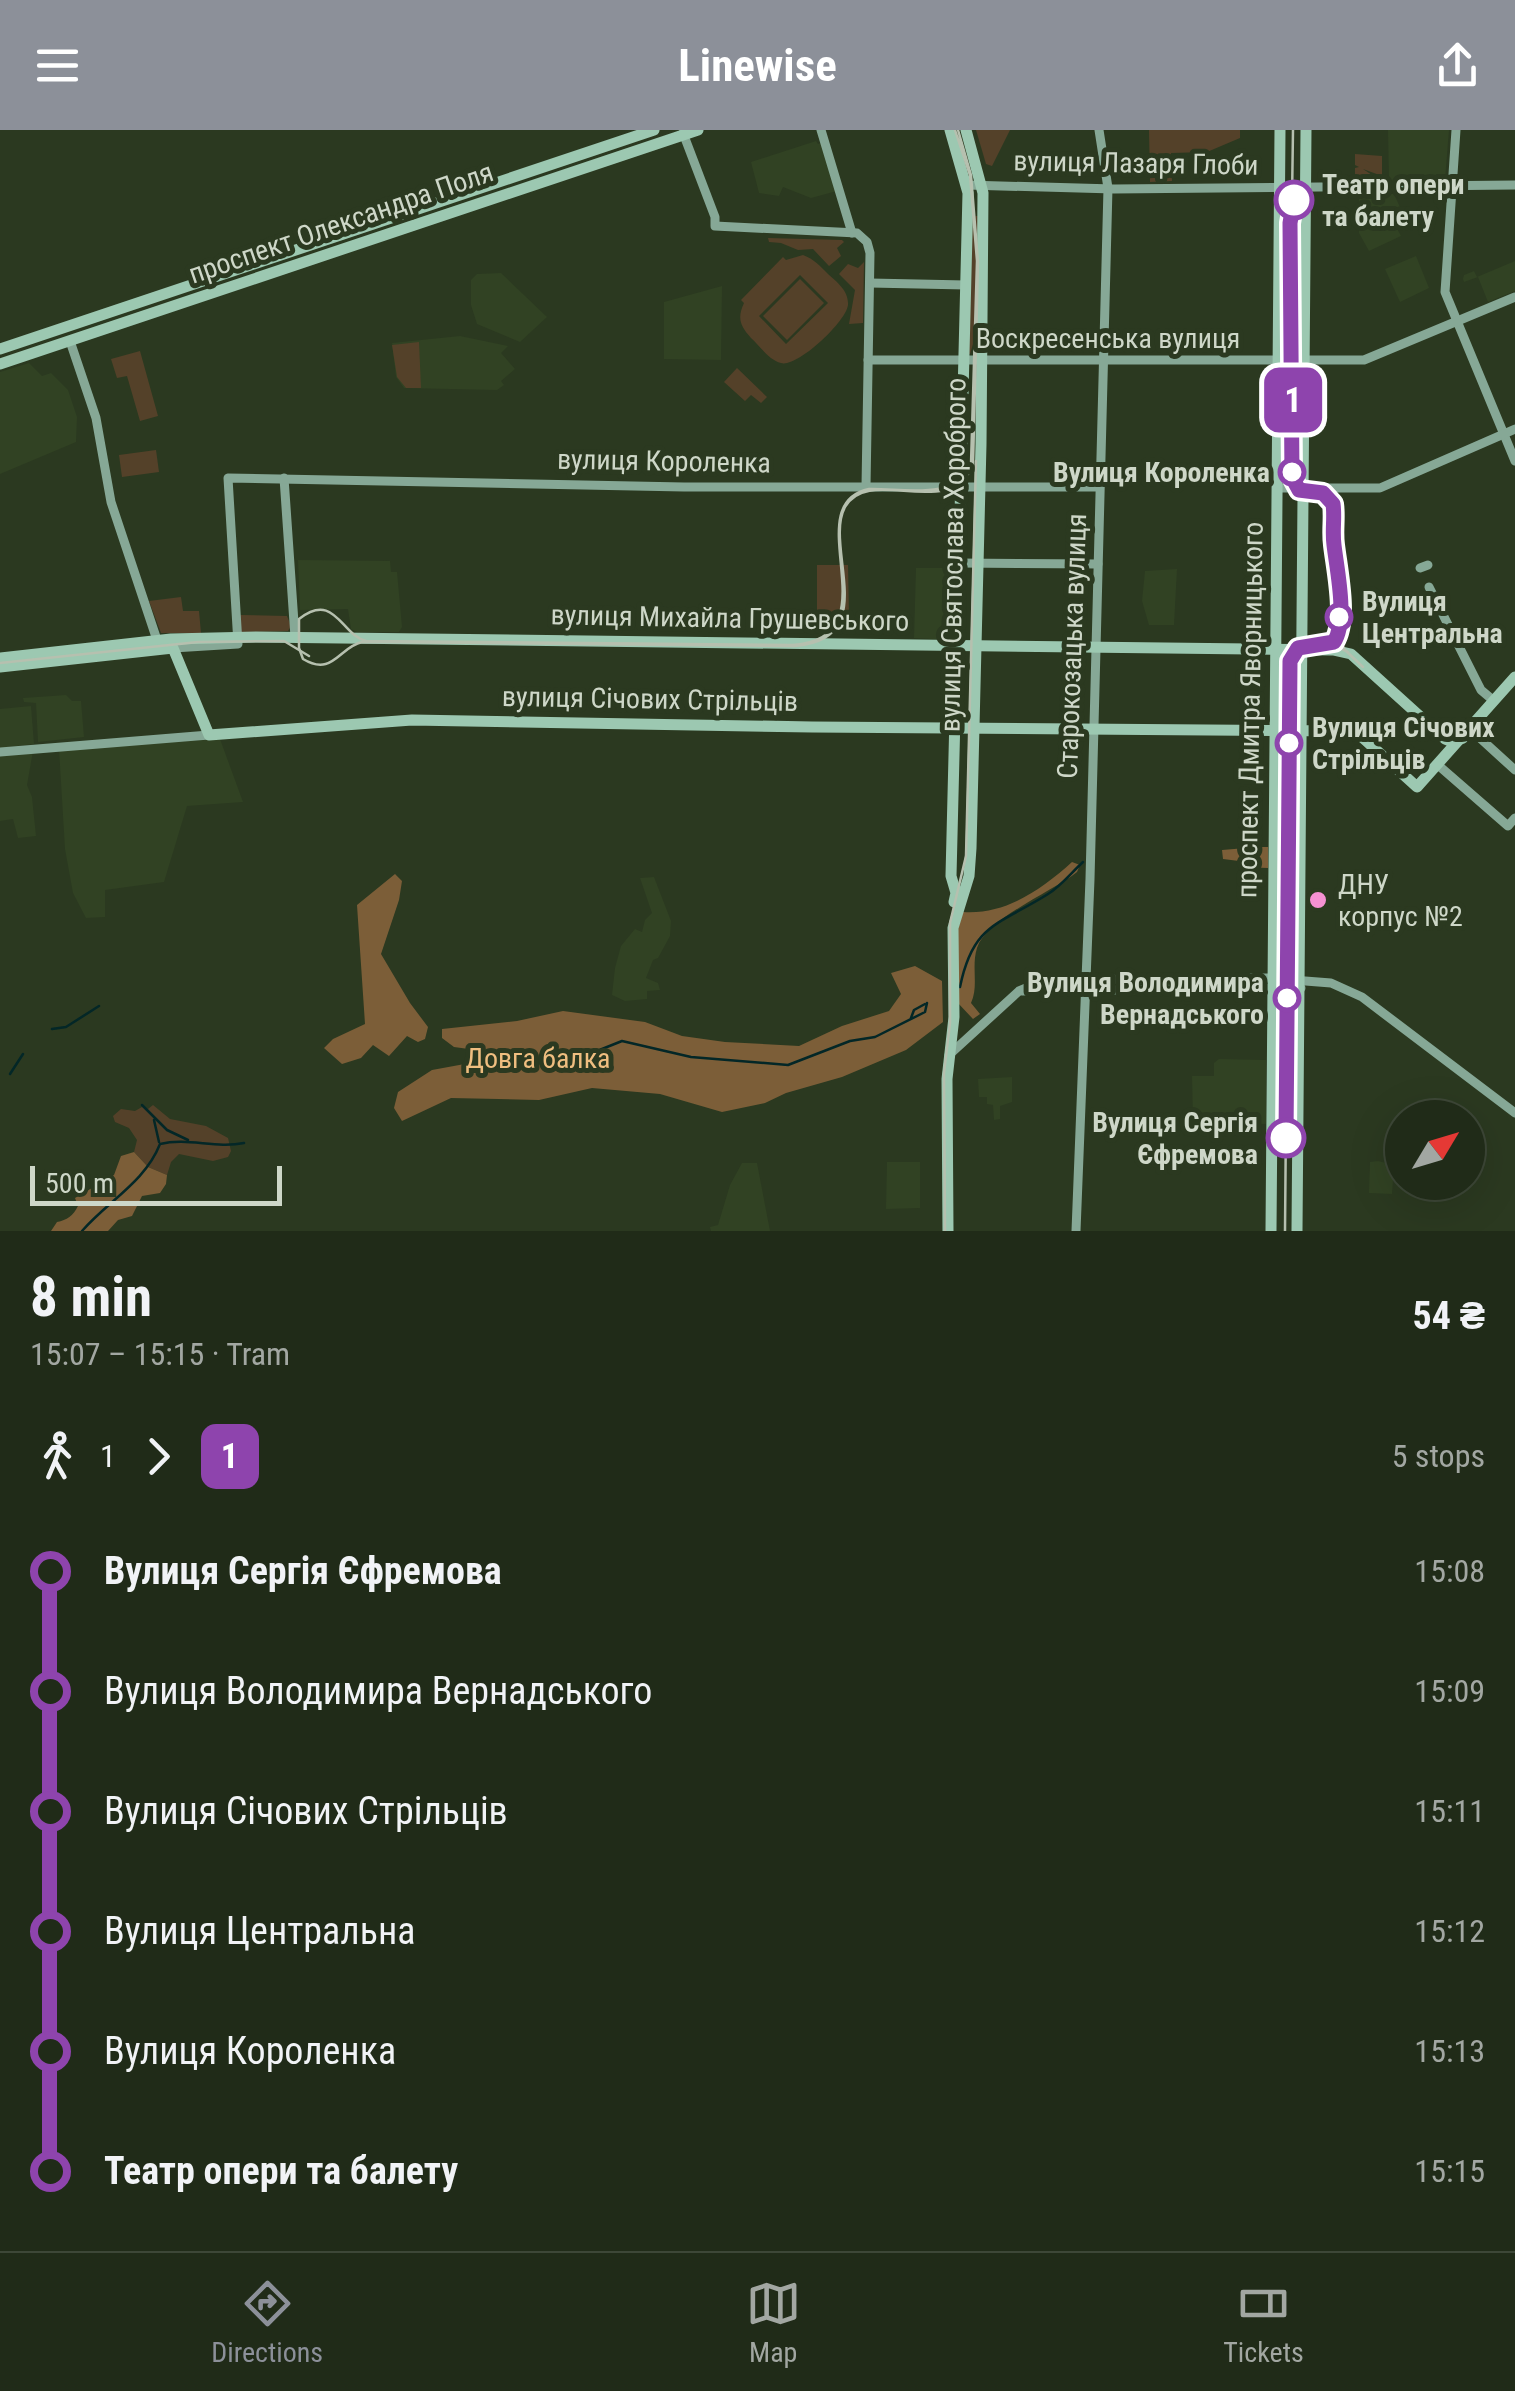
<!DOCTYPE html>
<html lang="en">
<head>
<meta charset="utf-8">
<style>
	body { margin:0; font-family:"Roboto Condensed",sans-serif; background:#283321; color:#f1f3f6; height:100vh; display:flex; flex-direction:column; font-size:38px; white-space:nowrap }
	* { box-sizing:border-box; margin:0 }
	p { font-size:32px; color:#a2a7a2 }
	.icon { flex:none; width:55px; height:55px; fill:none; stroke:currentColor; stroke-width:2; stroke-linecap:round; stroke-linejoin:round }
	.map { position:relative; height:1101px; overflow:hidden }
	.sheet { display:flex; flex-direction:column; background:#202b18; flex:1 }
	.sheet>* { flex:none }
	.badge { padding:0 20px; border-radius:15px; font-size:35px; line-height:65px }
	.needle { width:65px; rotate:52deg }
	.controls { position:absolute; left:1385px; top:970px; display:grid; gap:20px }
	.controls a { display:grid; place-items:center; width:100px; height:100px; border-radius:50%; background:#202b18; box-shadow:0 10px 40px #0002,0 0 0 2px #3d4737; font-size:50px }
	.scale { position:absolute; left:30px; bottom:25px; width:252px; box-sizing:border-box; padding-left:10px; border:5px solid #ced7c8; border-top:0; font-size:28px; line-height:35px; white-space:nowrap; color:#ced7c8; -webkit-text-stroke:8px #2b3920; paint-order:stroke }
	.map>.badge { position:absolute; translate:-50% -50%; box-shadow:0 0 0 5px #fff }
	.legs { display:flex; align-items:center; gap:15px; height:110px; padding:0 30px; font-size:32px }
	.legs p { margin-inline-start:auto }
	.headline { display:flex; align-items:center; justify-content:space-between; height:170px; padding:0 30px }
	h1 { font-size:55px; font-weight:700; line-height:75px }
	ul { padding:0 30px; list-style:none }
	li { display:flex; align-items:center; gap:35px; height:120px; font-size:38px }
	li i { display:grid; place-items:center; width:15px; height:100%; margin:0 12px; background:currentColor }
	li i::after { content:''; width:25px; height:25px; margin:-12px; border:8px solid; border-radius:50%; background:#202b18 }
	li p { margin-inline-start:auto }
	li:first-child i { background:linear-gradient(#0000 50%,currentColor 0) }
	li:last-child i { background:linear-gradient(currentColor 50%,#0000 0) }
	header { display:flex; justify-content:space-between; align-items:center; height:130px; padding:0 30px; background:#8c9099; color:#fff; font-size:45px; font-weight:700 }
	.menu { display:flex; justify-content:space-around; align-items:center; height:140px; border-top:2px solid #3d4737; background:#202b18; font-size:28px; color:#a2a7a2 }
	.menu a { display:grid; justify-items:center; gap:5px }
	.menu .current { color:#8c9099 }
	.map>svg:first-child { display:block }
	.built { fill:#314223 }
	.green { fill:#544129; fill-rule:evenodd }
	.forest { fill:#7c5e38 }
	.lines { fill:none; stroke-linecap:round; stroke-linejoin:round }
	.stream { stroke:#032727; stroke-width:2.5 }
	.secondary { stroke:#86a896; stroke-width:9 }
	.primary { stroke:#9cc8b1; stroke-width:11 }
	.tram { stroke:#b6c0af; stroke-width:2.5 }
	.line-1-casing { stroke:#fff; stroke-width:22 }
	.line-1 { stroke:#8e44ad; stroke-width:15 }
	.stop-1-dot { fill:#fff; stroke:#8e44ad; stroke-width:5 }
	.poi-dot { fill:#f591d2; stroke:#2b3920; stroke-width:4 }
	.labels { text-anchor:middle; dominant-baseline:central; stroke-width:10; stroke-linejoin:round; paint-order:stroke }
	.street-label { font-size:28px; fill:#ced7c8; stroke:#2b3920 }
	.stop-label { font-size:28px; font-weight:bold; fill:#ced7c8; stroke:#2b3920; text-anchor:start }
	.poi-label { font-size:28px; fill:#ced7c8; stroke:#2b3920; text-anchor:start }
	.park-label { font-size:28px; fill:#efbe80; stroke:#2b3920 }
</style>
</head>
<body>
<header><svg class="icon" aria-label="menu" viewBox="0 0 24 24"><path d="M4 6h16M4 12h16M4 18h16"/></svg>Linewise<svg class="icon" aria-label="share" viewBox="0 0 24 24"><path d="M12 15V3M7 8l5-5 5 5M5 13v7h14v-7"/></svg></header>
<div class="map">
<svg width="1515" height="1101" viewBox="0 0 1515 1101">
	<rect width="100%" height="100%" fill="#2b3920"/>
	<g class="built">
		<path d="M1388 0H1449L1445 50 1389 51Z"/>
		<path d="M816 11 818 14 822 13 837 61 811 68 783 57 779 66 759 63 751 32Z"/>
		<path d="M1359 63 1394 64 1404 86 1393 91 1401 106 1369 121 1359 103Z"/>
		<path d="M1416 126 1429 158 1400 172 1385 139Z"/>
		<path d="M1515 131V161L1488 172 1478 147 1464 152 1463 149 1464 145 1474 141 1477 147Z"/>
		<path d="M501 143 547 187 520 212 477 194 471 175V150L477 144Z"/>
		<path d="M722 156 721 230 664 229V172Z"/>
		<path d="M460 206 508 216 501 223 515 239 501 251 504 255 497 260 404 258 396 247 392 213Z"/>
		<path d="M29 233 42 246 51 243 68 260 77 287 76 312 0 344V242Z"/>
		<path d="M298 430 390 431 391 442H397L402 497 399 502H357L351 499 348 479 300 480Z"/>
		<path d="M916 438H952L951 510 914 508Z"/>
		<path d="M1177 439 1174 495H1149L1142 471 1145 441Z"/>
		<path d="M66 565 72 571H81L84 607 38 612 36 573 24 572 23 568Z"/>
		<path d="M31 576 34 614 0 618V579Z"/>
		<path d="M220 609 243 672 187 676 164 752 105 760V787L86 788 73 763 65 719 59 619Z"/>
		<path d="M33 621 27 655 32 667 36 706 18 708 13 689 0 691V624Z"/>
		<path d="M654 747 671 791 670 806 658 828 653 830 646 848 658 853 660 860 647 861V869L625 871 612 865 615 838 621 816 635 799 642 802 645 790 652 783 640 748Z"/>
		<path d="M1219 929 1266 930V994L1193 992 1192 946H1214V933Z"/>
		<path d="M1012 947V972L1000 976V989L994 990 993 975 987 974V967H979L978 949Z"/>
		<path d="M1378 1031 1394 1035 1392 1064 1369 1063 1370 1032Z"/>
		<path d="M887 1032H920V1078L886 1079Z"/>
		<path d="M742 1033H757L770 1101H711L710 1097 718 1095 730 1055Z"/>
	</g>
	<g class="green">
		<path d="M976 0H1010L992 36 986 34Z"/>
		<path d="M1149 0H1240V8L1207 22 1171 23 1172 51 1150 52Z"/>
		<path d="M1355 24 1382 26V46L1363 39 1381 51H1355V38L1359 37 1355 35Z"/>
		<path d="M1297 79 1296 225H1291V210L1288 209Z"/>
		<path d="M971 86H978V211H974L970 224H967Z"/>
		<path d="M768 108 842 110 844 112 837 118 841 126 829 136 813 119 798 120 781 113 769 112Z"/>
		<path d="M803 125C814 129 820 136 828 144 837 152 849 161 848 175 846 192 797 238 781 233 769 230 760 216 751 208 740 196 737 188 744 173L741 170 783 127 786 130ZM800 145 828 173 786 214 759 186Z"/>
		<path d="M864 132 863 193 849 194 855 160 839 144 848 134 858 138Z"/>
		<path d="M800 149 824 173 787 210 763 186Z"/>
		<path d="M419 212 421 258H406L397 247 392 215Z"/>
		<path d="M140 221 158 286 140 291 127 246 117 248 111 229Z"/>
		<path d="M1288 237H1293L1296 246 1295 348H1289L1287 334Z"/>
		<path d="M737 238 767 267 761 273 751 265 745 271 724 252Z"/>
		<path d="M156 320 159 342 122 347 119 325Z"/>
		<path d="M817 435H848L849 485 836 502H817Z"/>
		<path d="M181 467 183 481H199L201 503H161L149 471Z"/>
		<path d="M240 485 287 486 291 496 288 501 241 502Z"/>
		<path d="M1281 525 1291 527 1292 595 1289 594 1288 580 1285 594H1280Z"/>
		<path d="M1284 685H1291L1290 844H1282Z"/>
		<path d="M1282 864 1286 865V874H1289V994H1280Z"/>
		<path d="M153 975 170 989 206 996 228 1008 231 1021 228 1027 213 1031 179 1024 171 1032 167 1045 148 1037 134 1022 137 1010 129 998 115 992 113 986 121 979 135 981 142 977 148 979Z"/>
	</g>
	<g class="forest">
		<path d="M1258 717H1268V738L1240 737 1239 731 1223 729 1222 720Z"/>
		<path d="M1072 732 1080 735 1077 742C1052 762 987 788 977 818 971 837 979 856 971 873L980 884 973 889 957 872 956 805 963 782C1006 785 1042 759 1072 732Z"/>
		<path d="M395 744 402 751 399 770 381 824 410 873 428 897 425 909 418 912 407 906 389 926 373 915 361 928 342 934 324 918 333 909 365 894 357 775Z"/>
		<path d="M915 836 942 851 943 892 906 920 842 947 786 963 765 973 722 982 660 964 592 958 539 970 451 968 402 991 394 978 398 962 432 940 481 931 476 920 454 917 442 908V899L517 891 563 881 645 892 682 906 725 912 799 916 842 896 889 881 901 864 891 843Z"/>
		<path d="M134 1022 148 1037 167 1045 166 1054 160 1063 142 1066 132 1086 118 1090 108 1101H51L57 1092C67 1090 73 1086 78 1076L75 1068 114 1045 121 1026Z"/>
	</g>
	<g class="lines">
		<g class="stream">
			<path d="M960 857C973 793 999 795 1048 764 1060 757 1072 742 1083 732"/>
			<path d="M911 888 914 880 925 874"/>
			<path d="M52 899 66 897 99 876"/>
			<path d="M568 924 592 923 622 911 691 927 788 935 850 911 875 907 925 882 927 873"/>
			<path d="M10 944 23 924"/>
			<path d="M142 975 167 1000 188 1010"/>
			<path d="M154 990 159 1012"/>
			<path d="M82 1101C108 1071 145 1052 160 1014 188 1007 215 1019 244 1013"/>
		</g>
		<g class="secondary">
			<path d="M821 0 852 103"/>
			<path d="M1456 0 1445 162 1515 331"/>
			<path d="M683 3 715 87V96L857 103 867 112 870 123 866 356"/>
			<path d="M967 55 1114 59 1515 55"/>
			<path d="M870 153 966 155"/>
			<path d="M70 211 96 288 111 372 157 510"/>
			<path d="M868 230H1364L1515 167"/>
			<path d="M284 348 295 507"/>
			<path d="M1277 358H1380L1515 299"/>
			<path d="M958 433 1098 434"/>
			<path d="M1420 438 1428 435"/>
			<path d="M1429 457 1481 560 1494 571"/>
			<path d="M173 518 238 514 228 348 684 357H1099"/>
			<path d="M1470 599 1515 640"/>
			<path d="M0 622 209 605"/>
			<path d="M1438 635 1508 696 1515 688"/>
			<path d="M1022 861 1301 858"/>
			<path d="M949 925 1019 861 1045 850 1268 848 1331 853 1362 867 1515 983"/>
			<path d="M1076 1101 1090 749 1108 58 1099 0"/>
		</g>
		<g class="primary">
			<path d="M950 0 968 63 951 746 956 763 954 772"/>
			<path d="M0 219 654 0"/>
			<path d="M0 234 698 0"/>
			<path d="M0 528 171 509 256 507 1333 520 1351 524 1445 609 1452 612 1463 608"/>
			<path d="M0 537 173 518 209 605 412 590 812 597 1350 601 1363 608 1417 657 1515 547"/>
			<path d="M948 1101 947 949 954 887 953 798 969 746 971 718 981 314 983 63 966 0"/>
			<path d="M1271 1101 1280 0"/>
			<path d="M1297 1101 1306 0"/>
		</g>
		<g class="tram">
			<path d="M955 0 970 45 977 131 971 334C956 372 902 358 869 359 794 375 896 508 793 515L366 511C341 505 335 461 299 489V518L303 529C333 547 339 517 362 512L794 516C883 510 823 417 845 377 869 334 949 392 973 335L978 132 971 45 958 0"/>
			<path d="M1293 0 1292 70 1288 93 1291 154 1290 352 1299 363 1322 365 1331 375 1336 505 1345 520 1363 537"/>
			<path d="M0 533 198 512 284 511 309 526"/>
			<path d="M945 1101 944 943 950 893V793L966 726 976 331"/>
			<path d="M1285 1101 1290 531 1295 521C1309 513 1333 514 1348 522"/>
		</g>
	</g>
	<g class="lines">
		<defs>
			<path id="line-1" d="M1286 1008 1290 531 1298 518 1334 512C1348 490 1337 441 1334 415 1332 401 1335 387 1333 374L1323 363 1299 360 1292 347 1290 93 1294 70"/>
		</defs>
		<use href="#line-1" class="line-1-casing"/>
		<use href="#line-1" class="line-1"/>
	</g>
	<g class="stop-1-dot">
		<circle cx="1294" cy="70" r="18"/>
		<circle cx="1292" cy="342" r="12"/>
		<circle cx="1339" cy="487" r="12"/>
		<circle cx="1289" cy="613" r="12"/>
		<circle cx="1287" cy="868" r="12"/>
		<circle cx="1286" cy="1008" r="18"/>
	</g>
	<circle class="poi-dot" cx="1318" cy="770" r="10"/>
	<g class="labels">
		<g class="street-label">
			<text transform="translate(1136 33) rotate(1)">вулиця Лазаря Глоби</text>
			<text transform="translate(341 93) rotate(-19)">проспект Олександра Поля</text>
			<text x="1108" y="208">Воскресенська вулиця</text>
			<text transform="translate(664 331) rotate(1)">вулиця Короленка</text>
			<text transform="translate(953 425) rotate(-89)">вулиця Святослава Хороброго</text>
			<text transform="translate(730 488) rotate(1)">вулиця Михайла Грушевського</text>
			<text transform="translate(1072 516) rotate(-88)">Старокозацька вулиця</text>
			<text transform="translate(650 569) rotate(1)">вулиця Січових Стрільців</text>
			<text transform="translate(1250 580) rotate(-89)">проспект Дмитра Яворницького</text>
		</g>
		<g class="stop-label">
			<text x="1322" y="54">Театр опери<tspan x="1322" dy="32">та балету</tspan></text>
			<text x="1270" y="342" text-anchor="end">Вулиця Короленка</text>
			<text x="1362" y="471">Вулиця<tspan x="1362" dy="32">Центральна</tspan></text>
			<text x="1312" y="597">Вулиця Січових<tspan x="1312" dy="32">Стрільців</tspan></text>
			<text x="1264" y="852" text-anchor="end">Вулиця Володимира<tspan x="1264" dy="32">Вернадського</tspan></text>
			<text x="1258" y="992" text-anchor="end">Вулиця Сергія<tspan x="1258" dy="32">Єфремова</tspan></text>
		</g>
		<g class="poi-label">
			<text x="1338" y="754">ДНУ<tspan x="1338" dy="32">корпус №2</tspan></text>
		</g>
		<g class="park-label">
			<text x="538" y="928">Довга балка</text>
		</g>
	</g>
</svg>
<div class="controls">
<a><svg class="needle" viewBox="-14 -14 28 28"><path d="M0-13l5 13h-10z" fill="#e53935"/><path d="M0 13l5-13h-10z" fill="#a2a7a2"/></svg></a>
</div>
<div class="scale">500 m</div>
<b class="badge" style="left:1293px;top:270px;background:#8e44ad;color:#fff">1</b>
</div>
<section class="sheet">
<div class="headline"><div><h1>8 min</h1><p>15:07 – 15:15 · Tram</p></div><b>54 ₴</b></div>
<div class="legs"><svg class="icon" aria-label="walk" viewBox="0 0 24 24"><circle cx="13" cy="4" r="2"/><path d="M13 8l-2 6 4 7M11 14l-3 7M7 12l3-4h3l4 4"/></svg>1<svg class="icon" aria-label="forward" viewBox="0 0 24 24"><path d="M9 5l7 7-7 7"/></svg><b class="badge" style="background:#8e44ad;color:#fff">1</b><p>5 stops</p></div>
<ul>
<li><i style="color:#8e44ad"></i><b>Вулиця Сергія Єфремова</b><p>15:08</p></li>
<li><i style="color:#8e44ad"></i><span>Вулиця Володимира Вернадського</span><p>15:09</p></li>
<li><i style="color:#8e44ad"></i><span>Вулиця Січових Стрільців</span><p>15:11</p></li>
<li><i style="color:#8e44ad"></i><span>Вулиця Центральна</span><p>15:12</p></li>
<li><i style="color:#8e44ad"></i><span>Вулиця Короленка</span><p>15:13</p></li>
<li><i style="color:#8e44ad"></i><b>Театр опери та балету</b><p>15:15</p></li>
</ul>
</section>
<nav class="menu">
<a class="current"><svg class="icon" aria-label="directions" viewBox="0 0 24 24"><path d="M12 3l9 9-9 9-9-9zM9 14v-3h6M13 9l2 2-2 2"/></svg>Directions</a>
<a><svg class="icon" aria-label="map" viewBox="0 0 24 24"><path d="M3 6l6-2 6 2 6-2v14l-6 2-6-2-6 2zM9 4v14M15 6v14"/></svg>Map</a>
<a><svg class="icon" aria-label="tickets" viewBox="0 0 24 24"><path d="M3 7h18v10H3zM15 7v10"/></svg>Tickets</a>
</nav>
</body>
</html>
